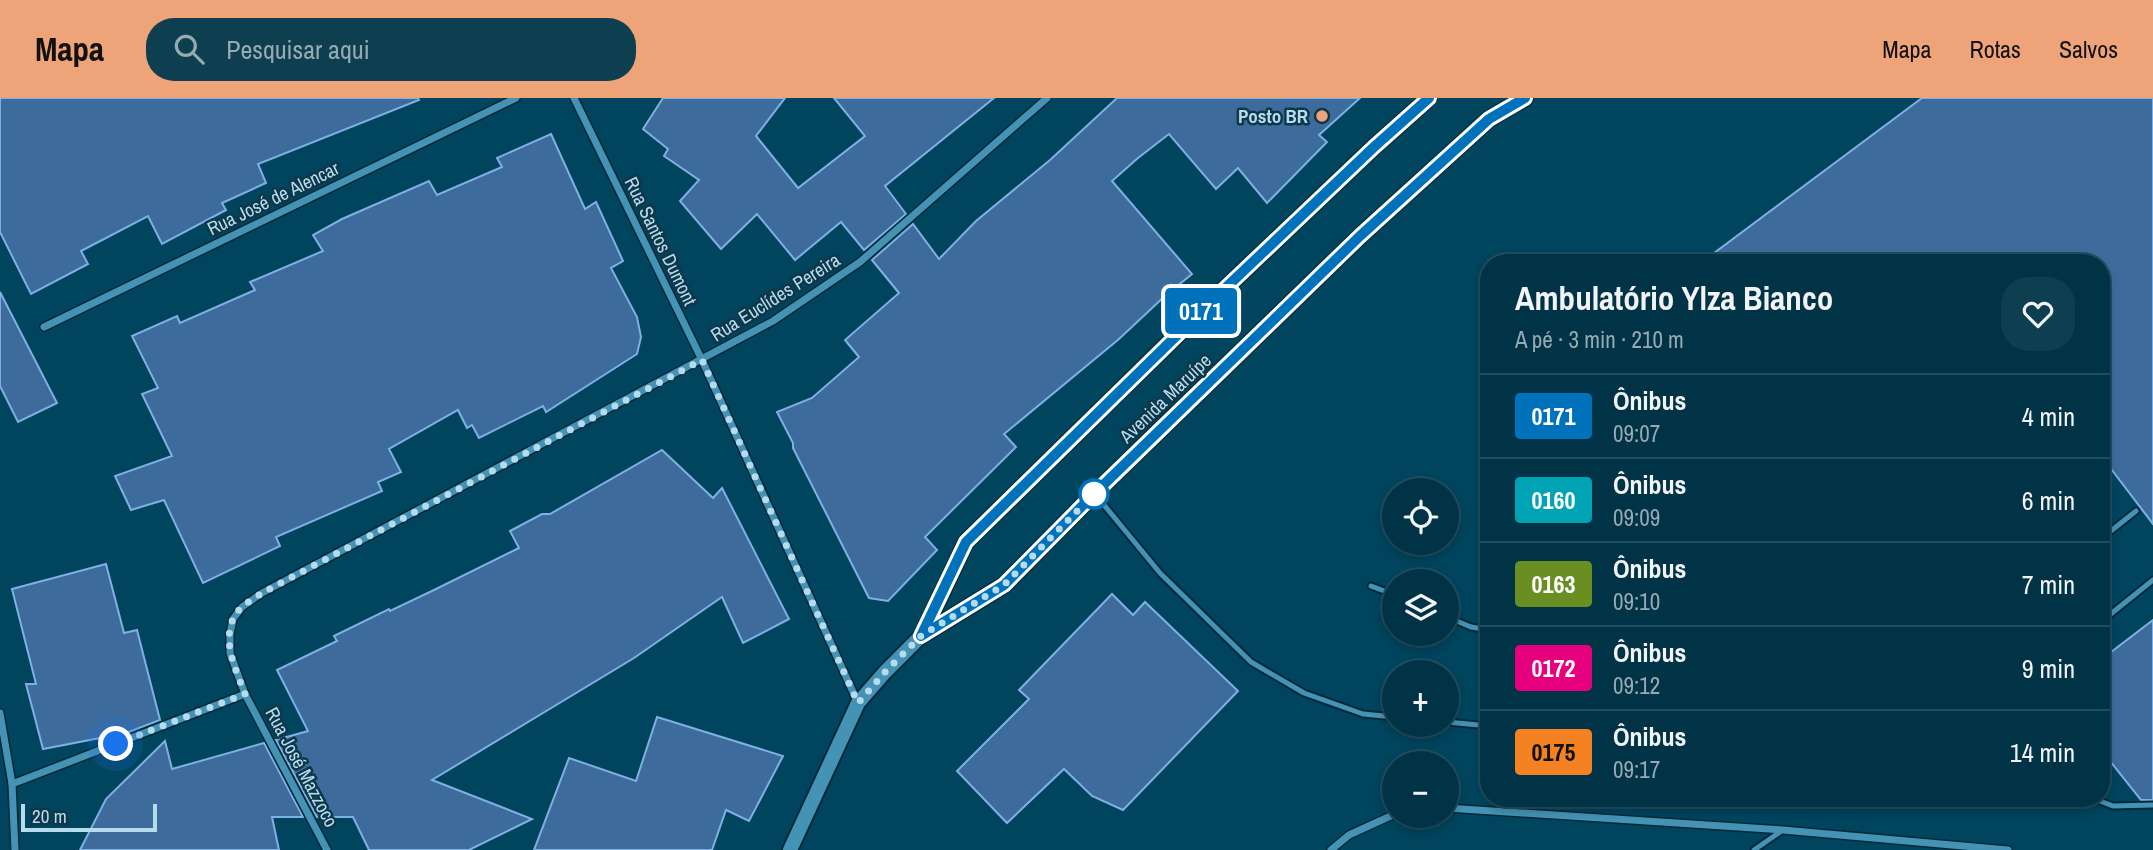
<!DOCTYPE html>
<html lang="pt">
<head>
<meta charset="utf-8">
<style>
	body { margin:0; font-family:"Archivo Narrow",sans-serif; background:#0e3f51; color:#f1f3f6; height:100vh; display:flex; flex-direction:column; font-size:26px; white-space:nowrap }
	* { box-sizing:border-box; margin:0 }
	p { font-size:23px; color:#95aab3 }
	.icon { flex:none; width:38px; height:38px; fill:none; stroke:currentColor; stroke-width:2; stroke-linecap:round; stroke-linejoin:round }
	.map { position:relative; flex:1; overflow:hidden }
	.side { position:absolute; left:1480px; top:156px; width:630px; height:553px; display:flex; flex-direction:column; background:#003346; border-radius:28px; box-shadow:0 4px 10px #0003,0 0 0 2px #224e5f }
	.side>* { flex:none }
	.badge { padding:0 14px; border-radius:5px; font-size:24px; line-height:46px }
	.buttons { position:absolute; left:1382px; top:380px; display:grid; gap:14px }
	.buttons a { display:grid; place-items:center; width:77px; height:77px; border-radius:50%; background:#003346; box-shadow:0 4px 10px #0003,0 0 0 2px #224e5f; font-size:35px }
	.scale { position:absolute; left:21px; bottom:18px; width:136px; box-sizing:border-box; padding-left:7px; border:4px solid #b6dbed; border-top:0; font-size:19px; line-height:24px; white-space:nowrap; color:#b6dbed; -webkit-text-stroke:5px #0e384a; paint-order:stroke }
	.you { position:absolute; width:35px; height:35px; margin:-18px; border:5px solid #fff; border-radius:50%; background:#1a73e8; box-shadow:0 0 0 10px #1a73e833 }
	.map>.badge { position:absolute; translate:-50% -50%; box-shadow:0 0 0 4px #fff }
	.round { display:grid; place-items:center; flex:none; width:74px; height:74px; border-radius:28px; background:#0e3f51 }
	.headline { display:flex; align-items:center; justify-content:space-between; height:119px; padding:0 35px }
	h1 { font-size:33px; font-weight:800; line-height:52px }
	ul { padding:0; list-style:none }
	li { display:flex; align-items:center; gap:21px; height:84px; padding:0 35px; border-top:2px solid #224e5f }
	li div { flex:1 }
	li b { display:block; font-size:26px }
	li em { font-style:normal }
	li .badge { min-width:77px; font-weight:700; text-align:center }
	header { display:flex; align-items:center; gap:42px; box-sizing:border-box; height:98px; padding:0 35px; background:#efa378; color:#111 }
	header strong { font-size:33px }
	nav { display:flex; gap:38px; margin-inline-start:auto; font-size:24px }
	.search { width:490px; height:63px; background:#0e3f51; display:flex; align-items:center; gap:18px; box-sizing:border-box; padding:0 24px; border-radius:28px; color:#95aab3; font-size:26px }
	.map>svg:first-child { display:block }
	.building { fill:#3d6c9c; stroke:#7eb0e3; stroke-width:2 }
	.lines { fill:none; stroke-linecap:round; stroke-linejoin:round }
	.service-casing { stroke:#00293a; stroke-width:9 }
	.minor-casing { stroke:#00293a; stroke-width:10 }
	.secondary-casing { stroke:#00293a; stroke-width:18 }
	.service { stroke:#4492b4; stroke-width:5 }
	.minor { stroke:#4492b4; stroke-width:7 }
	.secondary { stroke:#4492b4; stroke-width:14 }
	.line-casing { stroke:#fff; stroke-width:16 }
	.line { stroke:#0072bc; stroke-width:10 }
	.walk { stroke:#b6dbed; stroke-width:7; stroke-dasharray:0 12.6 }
	.poi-dot { fill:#efa378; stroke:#0e384a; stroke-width:2.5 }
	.stop-dot { fill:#fff; stroke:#0072bc; stroke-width:3.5 }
	.labels { text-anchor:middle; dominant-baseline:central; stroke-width:5; stroke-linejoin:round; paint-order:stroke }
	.poi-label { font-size:19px; font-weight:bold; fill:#b6dbed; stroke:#0e384a; text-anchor:end }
	.street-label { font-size:19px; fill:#b6dbed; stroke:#0e384a }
</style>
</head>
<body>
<header>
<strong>Mapa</strong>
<div class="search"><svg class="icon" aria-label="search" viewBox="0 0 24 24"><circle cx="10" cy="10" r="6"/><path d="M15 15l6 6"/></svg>Pesquisar aqui</div>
<nav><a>Mapa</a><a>Rotas</a><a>Salvos</a></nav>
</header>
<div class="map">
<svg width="2153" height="752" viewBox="0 0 2153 752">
	<rect width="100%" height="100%" fill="#00445d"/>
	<g class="building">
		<path d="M0 0H418L419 2 258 66 266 85 222 105 226 112 162 146 148 118 81 153 88 166 31 196 0 134Z"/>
		<path d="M663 0H785L756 38 798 90 865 38 834 0H994L885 88 906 116 864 152 841 124 795 162 757 116 721 151 680 103 699 82 664 58 668 51 643 31Z"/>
		<path d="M1117 0H1360L1319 37 1327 44 1267 105 1238 70 1216 91 1169 36 1138 60 1112 83 1192 176 1166 197 1119 241 1004 336 1016 349 925 439 937 452 888 503 869 500 793 350V345L777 314 812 300 859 259 845 242 899 195 872 162 913 126 939 161 976 123 1050 62Z"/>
		<path d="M1922 0H2153V426L2102 359V164H1702Z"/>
		<path d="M551 36 585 111 596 104 623 163 611 170 637 219 641 239 637 256 546 314 543 308 479 340 472 327 467 330 458 312 389 351 401 374 378 384 382 393 276 439 280 448 203 485 164 402 131 412 115 378 172 358 142 296 158 290 132 238 177 218 180 225 255 192 250 184 323 153 313 137 342 121 429 83 437 97 502 69 497 60Z"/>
		<path d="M0 194 57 305 18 324 0 288Z"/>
		<path d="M662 352 713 400 722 390 789 521 743 545 722 499 634 560 432 682 532 721 469 752H369L353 719H317L276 642 308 633 277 572 337 543 334 538 389 511 390 513 434 492 519 450 510 433 542 416H550Z"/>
		<path d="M106 466 124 535 137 532 160 622 126 635 43 651 26 586H36L12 491Z"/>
		<path d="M1112 496 1133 517 1145 504 1238 593 1123 712 1092 698 1064 671 1007 725 957 673 1029 601 1019 592Z"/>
		<path d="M2153 522V702H2141L2102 653V561Z"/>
		<path d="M657 619 783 658 749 723 726 712 712 752H534L569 660 636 683Z"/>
		<path d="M165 643 172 671 264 645 303 719H272L279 752H80L106 701Z"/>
	</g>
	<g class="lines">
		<defs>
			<g id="service">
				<path d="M1095 396 1160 475 1251 564 1304 595 1363 616 1395 619"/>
				<path d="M2102 440 2136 413"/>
				<path d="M1371 488 1395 497"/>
				<path d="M1447 519 1471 529 1489 532"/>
				<path d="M2102 523 2153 482"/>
				<path d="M1447 624 1489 628"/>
				<path d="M2092 700 2113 708 2153 707"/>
				<path d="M1754 752 1783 732"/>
			</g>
			<g id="minor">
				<path d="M574 0 702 262 858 605"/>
				<path d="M44 229 516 0"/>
				<path d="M0 615 12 686 15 752"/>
				<path d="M12 686 245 596"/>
				<path d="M1447 710 1783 732 2008 752"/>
				<path d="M327 752 245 596 230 555V536L233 521 242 509 262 495 773 223 860 164 1047 0"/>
				<path d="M1331 752 1349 737 1395 716"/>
			</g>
			<g id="secondary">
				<path d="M922 537 966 444 1216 199 1374 49 1429 0"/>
				<path d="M790 752 858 605 885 574 921 538 1004 487 1095 395 1360 138 1489 21 1525 0"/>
			</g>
		</defs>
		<use href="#service" class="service-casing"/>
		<use href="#minor" class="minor-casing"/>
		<use href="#secondary" class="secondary-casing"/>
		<use href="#service" class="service"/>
		<use href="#minor" class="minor"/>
		<use href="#secondary" class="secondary"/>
	</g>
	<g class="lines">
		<defs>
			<path id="line" d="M1429 0 1374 49 1216 199 966 444 921 538 1004 487 1095 395 1360 138 1489 21 1525 0"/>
		</defs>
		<use href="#line" class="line-casing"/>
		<use href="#line" class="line"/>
		<path class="walk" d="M116 646 245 596C237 574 222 546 233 521 238 509 252 502 262 495L702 262 858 605 885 574 921 538 1004 487 1094 396"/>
	</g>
	<circle class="poi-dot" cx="1322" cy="18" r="7"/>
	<circle class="stop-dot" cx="1094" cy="396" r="14"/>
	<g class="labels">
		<g class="poi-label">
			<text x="1308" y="18">Posto BR</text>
		</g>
		<g class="street-label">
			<text transform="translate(273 100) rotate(-26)">Rua José de Alencar</text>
			<text transform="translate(661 143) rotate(64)">Rua Santos Dumont</text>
			<text transform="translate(775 199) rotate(-32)">Rua Euclídes Pereira</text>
			<text transform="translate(1165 300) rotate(-44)">Avenida Maruípe</text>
			<text transform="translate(302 669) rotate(62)">Rua José Mazzoco</text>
		</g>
	</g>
</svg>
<div class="buttons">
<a><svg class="icon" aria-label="locate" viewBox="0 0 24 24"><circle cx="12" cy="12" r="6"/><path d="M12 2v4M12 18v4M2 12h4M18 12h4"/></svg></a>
<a><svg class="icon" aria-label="layers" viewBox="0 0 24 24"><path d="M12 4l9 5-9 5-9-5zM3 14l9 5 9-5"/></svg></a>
<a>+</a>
<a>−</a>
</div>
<div class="scale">20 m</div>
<div class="you" style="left:116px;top:646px"></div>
<b class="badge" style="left:1201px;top:213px;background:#0072bc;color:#fff">0171</b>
<section class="side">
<div class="headline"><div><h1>Ambulatório Ylza Bianco</h1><p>A pé · 3 min · 210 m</p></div><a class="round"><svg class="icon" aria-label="heart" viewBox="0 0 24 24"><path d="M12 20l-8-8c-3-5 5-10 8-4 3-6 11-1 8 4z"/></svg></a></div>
<ul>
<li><span class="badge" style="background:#0072bc;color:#fff">0171</span><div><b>Ônibus</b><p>09:07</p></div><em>4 min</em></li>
<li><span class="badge" style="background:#00a3b4;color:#fff">0160</span><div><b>Ônibus</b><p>09:09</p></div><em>6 min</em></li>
<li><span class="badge" style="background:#6b8e23;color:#fff">0163</span><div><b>Ônibus</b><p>09:10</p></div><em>7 min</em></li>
<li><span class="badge" style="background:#e6007e;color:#fff">0172</span><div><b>Ônibus</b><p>09:12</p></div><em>9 min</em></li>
<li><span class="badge" style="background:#f58220;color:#111">0175</span><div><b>Ônibus</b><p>09:17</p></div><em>14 min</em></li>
</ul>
</section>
</div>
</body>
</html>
